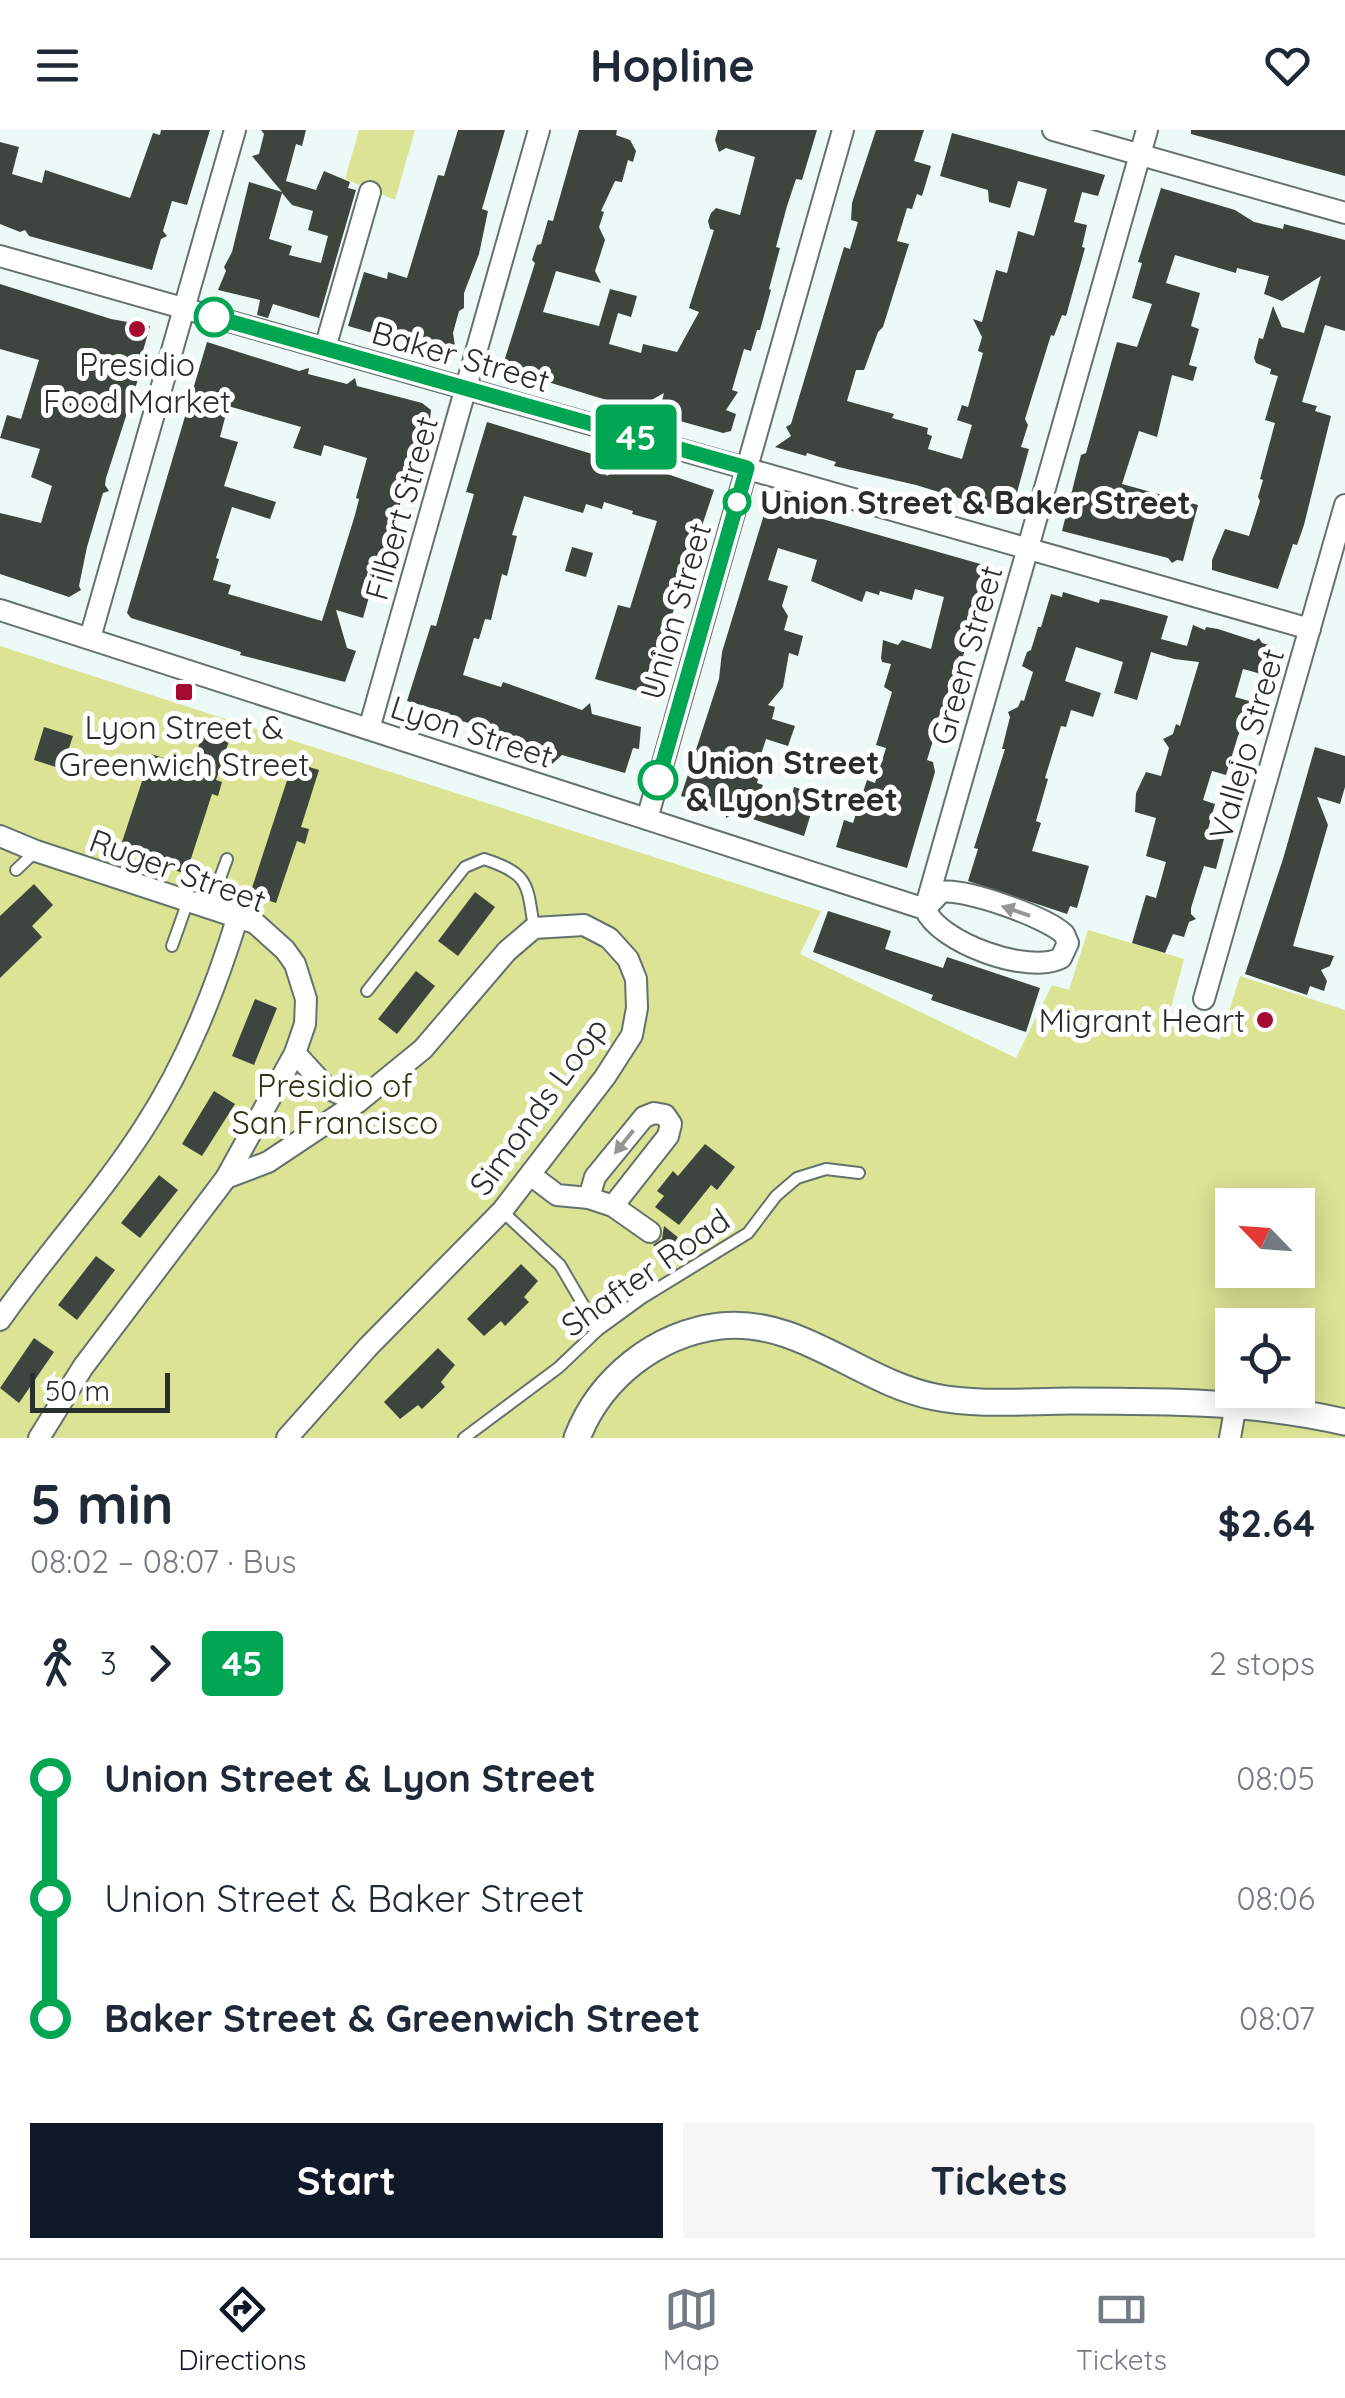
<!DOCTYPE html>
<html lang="en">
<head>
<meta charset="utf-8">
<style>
	body { margin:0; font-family:Quicksand,sans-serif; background:#f6f6f7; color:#1f2937; height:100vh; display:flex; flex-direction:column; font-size:38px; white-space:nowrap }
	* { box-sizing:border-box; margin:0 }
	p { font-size:32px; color:#747a83 }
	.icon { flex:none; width:55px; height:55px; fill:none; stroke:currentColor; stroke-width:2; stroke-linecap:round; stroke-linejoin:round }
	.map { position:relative; height:1308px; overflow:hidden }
	.panel { display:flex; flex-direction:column; background:#fff; flex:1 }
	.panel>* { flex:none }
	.badge { padding:0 20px; border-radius:8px; font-size:35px; line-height:65px }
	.needle { width:65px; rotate:295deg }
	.tools { position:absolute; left:1215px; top:1058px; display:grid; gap:20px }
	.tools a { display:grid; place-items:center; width:100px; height:100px; border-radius:0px; background:#fff; box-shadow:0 5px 25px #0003; font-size:50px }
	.scale { position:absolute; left:30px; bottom:25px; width:140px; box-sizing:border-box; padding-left:10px; border:5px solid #292e2d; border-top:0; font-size:28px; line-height:35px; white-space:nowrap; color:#292e2d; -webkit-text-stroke:8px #fff; paint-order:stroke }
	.map>.badge { position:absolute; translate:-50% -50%; box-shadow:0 0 0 5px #fff }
	.legs { display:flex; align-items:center; gap:15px; height:110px; padding:0 30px; font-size:32px }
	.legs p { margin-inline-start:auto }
	.overview { display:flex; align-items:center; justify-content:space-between; height:170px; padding:0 30px }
	h1 { font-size:55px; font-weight:700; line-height:75px }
	.primary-button { display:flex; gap:20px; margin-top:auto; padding:20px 30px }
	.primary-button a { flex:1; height:115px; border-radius:0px; background:#111827; color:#fff; font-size:40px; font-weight:700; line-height:115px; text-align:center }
	.primary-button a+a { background:#f6f6f7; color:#1f2937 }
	ul { padding:0 30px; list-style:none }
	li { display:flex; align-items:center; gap:35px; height:120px; font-size:38px }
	li i { display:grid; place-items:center; width:15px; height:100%; margin:0 12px; background:currentColor }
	li i::after { content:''; width:25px; height:25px; margin:-12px; border:8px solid; border-radius:50%; background:#fff }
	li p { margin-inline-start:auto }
	li:first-child i { background:linear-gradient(#0000 50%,currentColor 0) }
	li:last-child i { background:linear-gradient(currentColor 50%,#0000 0) }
	header { display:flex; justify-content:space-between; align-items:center; height:130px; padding:0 30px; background:#fff; font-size:45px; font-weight:700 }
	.dock { display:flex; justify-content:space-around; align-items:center; height:140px; border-top:2px solid #e0e1e3; background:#fff; font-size:28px; color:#747a83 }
	.dock a { display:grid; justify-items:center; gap:5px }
	.dock .active { color:#111827 }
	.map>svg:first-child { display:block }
	.green { fill:#dbe494; fill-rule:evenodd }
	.building { fill:#3e453e; fill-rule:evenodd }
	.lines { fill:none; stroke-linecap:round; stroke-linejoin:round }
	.service-casing { stroke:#65716d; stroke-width:14 }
	.minor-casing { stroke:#65716d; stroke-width:24 }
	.tertiary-casing { stroke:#65716d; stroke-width:29 }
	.service { stroke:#fff; stroke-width:10 }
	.minor { stroke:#fff; stroke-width:20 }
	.tertiary { stroke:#fff; stroke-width:25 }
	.oneway { fill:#949696 }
	.line-1-casing { stroke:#fff; stroke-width:22 }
	.line-1 { stroke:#00a651; stroke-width:15 }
	.stop-1-dot { fill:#fff; stroke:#00a651; stroke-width:5 }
	.poi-dot { fill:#a50a30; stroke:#fff; stroke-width:4 }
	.labels { text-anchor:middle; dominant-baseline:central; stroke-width:10; stroke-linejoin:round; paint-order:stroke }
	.street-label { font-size:32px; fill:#292e2d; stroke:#fff }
	.poi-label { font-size:32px; fill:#292e2d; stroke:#fff }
	.stop-label { font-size:32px; font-weight:bold; fill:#292e2d; stroke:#fff; text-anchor:start }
	.park-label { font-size:32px; fill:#31340f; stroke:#fff }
</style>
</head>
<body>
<header><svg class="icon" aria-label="menu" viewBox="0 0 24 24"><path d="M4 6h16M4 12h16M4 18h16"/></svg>Hopline<svg class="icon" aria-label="heart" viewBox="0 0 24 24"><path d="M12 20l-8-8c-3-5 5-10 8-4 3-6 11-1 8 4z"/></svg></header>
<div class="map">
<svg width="1345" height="1308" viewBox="0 0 1345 1308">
	<rect width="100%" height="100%" fill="#ecf9f6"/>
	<g class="green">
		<path d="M359 0H415L395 70 345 49Z"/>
		<path d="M0 516 821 781 800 824 1016 928 1052 855 1069 860 1088 800 1184 829 1167 893 1220 910 1240 846 1345 880V1308H0ZM1232 1075H1298V1140H1232ZM1232 1195H1298V1260H1232Z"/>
	</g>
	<g class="building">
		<path d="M161 0H210L187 75 172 71 163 101 167 106 161 109 152 140 29 106 25 100 20 102 0 94V12L19 17 12 44 42 53 45 40 130 68 153 3 160 5Z"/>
		<path d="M261 0H306L302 16 296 14 286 51 316 60 324 41 350 52 348 58 356 60 319 188 273 174 268 188 257 185 260 170 218 160 226 141 224 137 232 122 249 52 282 62 252 26 259 24 264 4ZM282 63 292 75 313 81 308 100 328 106 321 133 289 125 292 116 269 109Z"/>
		<path d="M458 0H505L482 79 488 81 479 124 464 163V178L459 181 453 203 455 216H450L448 224 433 220 426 222 425 218 348 196 364 142 387 149 388 142 407 148 438 45 444 46Z"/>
		<path d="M579 0H617L616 5 630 10 636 21 633 32 628 30 622 52 615 51 601 81 604 82 599 97 605 110 595 141 601 153 556 141 543 182 599 196 610 159 637 166 631 187 618 183 609 214 641 223 643 214 677 222 699 182 689 178 714 100 710 99 708 91 711 83 716 78 740 85 755 27 726 18 719 22 715 10 718 0H817L802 50 796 49 787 76 776 117 780 118 769 159 771 160 760 200H757L751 221 744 219 732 260 738 262 726 280 736 284 731 301 723 303 662 286 659 283 664 263 639 277 626 276 502 238 535 133 532 130 537 115 541 114 548 90 553 91Z"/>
		<path d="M876 0H924L914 31 931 36 922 66 917 64 912 79 907 78 897 111 909 114 883 197 878 202 864 240H856L847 271 894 284 892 288 928 298 927 304 932 306 928 319 962 329 972 295 957 290 962 275 968 277 983 223 978 221 982 207 973 189 982 192 996 140 1007 143 1018 101 1034 106 1047 59 1018 51 1010 78 989 72 988 60 940 46 952 3 1105 45 1098 66 1082 62 1074 92 1087 95 1082 117 1085 118 1066 186 1062 185 1054 206 1051 205 1025 289 1028 295 1021 317 1029 319 1011 384 916 355 834 336 836 332 807 323 806 326 775 317 791 306 786 297 791 294 844 117 850 119 858 92 851 90 852 73Z"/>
		<path d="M1191 0H1345V46L1191 4Z"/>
		<path d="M1161 58 1235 80 1254 92 1283 99 1284 94 1345 110V201L1325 195 1302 272 1317 276 1315 281 1331 286 1304 395 1297 415 1293 414 1278 459 1212 440V430L1225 399 1249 406 1260 371 1258 367 1263 350 1260 349 1275 293 1265 290 1278 246 1270 244 1271 239 1256 233 1254 228 1259 208 1263 209 1273 176 1282 197 1304 203 1321 146 1282 171 1264 164 1269 146 1237 138 1236 143 1175 125 1166 153 1200 163 1191 196 1199 199 1189 235 1197 237 1193 251 1172 245 1157 307 1139 301 1122 354 1198 375 1183 431 1177 430 1172 433 1168 428 1062 401 1081 325 1086 323 1117 212 1137 217 1152 174 1132 168 1142 133 1138 132Z"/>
		<path d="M0 154 111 189 150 196 138 239 141 240 106 348 105 355 109 361 103 363 87 417 79 456 81 460 69 467 0 444V383L41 393 52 356 31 347 40 319 0 308 7 285 21 289 39 230 0 219Z"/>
		<path d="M207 212 299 241 309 238 308 244 347 254 355 248 357 256 422 273 431 280 430 289 425 293 428 300 424 312 408 361 405 360 398 380 374 461 371 460 363 488 336 480 347 518 356 521 345 552 240 525 241 522 131 488 127 483ZM228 276 301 297 293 318 321 326 324 315 367 328 356 368 359 369 355 385 322 491 228 464 231 455 213 450 219 429 216 428 232 377 270 389 276 372 224 356 238 312 220 307Z"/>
		<path d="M487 292 612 330 606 346 635 333 714 360 671 488 654 547 660 549 655 566 595 549 618 475 630 478 657 391 632 384 633 381 604 372 602 379 586 374 583 383 524 366 512 405 517 406 507 446 502 444 491 490 485 489 479 509 474 508 463 545 501 557 503 552 582 580 590 573 592 584 641 597 639 619 633 618 625 643 562 625 552 634 551 623 532 618 529 612 519 615 511 613 509 608 489 599 448 587 449 583 407 571 431 495 436 496 474 364 466 362Z"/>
		<path d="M766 378 778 384 780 378 812 386 984 435 963 527 959 526 927 630 933 632 935 642 907 738 836 717 844 690 853 693 867 650 875 653 886 618 876 615 892 562 884 557 891 534 882 532 881 528 883 510 898 515 902 510 931 519 944 467 915 459 912 470 880 461 879 465 866 461 862 472 811 451 817 430 778 418 768 450 788 456 782 476 788 486 784 500 803 506 798 526 789 523 783 557 768 575 775 577 772 589 795 596 788 616 766 609 756 640 760 641 757 653 763 655 761 660 791 669 794 657 817 664 804 706 734 683 726 688 725 681 681 666 719 549 722 522Z"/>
		<path d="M572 417 593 423 586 447 565 441Z"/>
		<path d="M1063 462 1099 473 1100 469 1112 471 1168 486 1161 509 1187 516 1193 495 1205 500 1206 497 1218 499 1255 511 1259 508 1262 513 1273 516 1265 545 1243 539 1235 567 1253 572 1246 596 1243 595 1238 606 1226 645 1212 641 1203 670 1215 674 1207 703 1224 709 1216 739 1204 736 1191 778V784L1196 789 1189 792 1184 807 1173 804 1165 823 1132 813 1146 765 1156 768 1166 732 1146 726 1156 688 1135 682 1136 663 1146 642 1161 646 1169 618 1163 609 1173 604 1176 594 1180 596 1199 532 1174 529 1151 522 1137 570 1114 563 1123 532 1076 517 1065 551 1101 563 1093 587 1071 580 1066 597 1061 596 1045 648 1048 649 1036 691 1041 693 1032 721 1089 736 1077 778 1070 776 1067 784 968 751 978 719 974 718 1005 619H1002L1010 587 1008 582 1018 577 1021 570 1024 571 1033 542 1022 536 1027 522 1031 520 1038 497H1041L1051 464 1062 467Z"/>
		<path d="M44 597 73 606 62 639 34 630Z"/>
		<path d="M203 602 229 611 216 650 222 652 218 666 212 664 186 744 160 735 162 729 121 715 151 624 192 637Z"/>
		<path d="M1315 617 1345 626V657L1340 674 1317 667 1328 695 1293 816 1334 826 1330 836 1321 840 1327 851 1324 861 1310 856 1307 865 1245 844 1283 729Z"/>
		<path d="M293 632 319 640 301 697 309 699 305 714 297 711 276 773 250 764Z"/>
		<path d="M34 754 53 775 32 796 42 807 0 848V786Z"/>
		<path d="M475 762 495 777 458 826 438 811Z"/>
		<path d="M828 781 891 801 885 819 943 838 947 827 1040 858 1026 902 931 870 933 865 813 822Z"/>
		<path d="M416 841 435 856 397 904 378 889Z"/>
		<path d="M255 869 277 878 254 935 232 926Z"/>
		<path d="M214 961 235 974 202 1026 182 1014Z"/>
		<path d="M705 1014 735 1037 717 1060 711 1055 679 1095 655 1077 664 1066 657 1061 673 1041 678 1046Z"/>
		<path d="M159 1045 178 1060 140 1108 121 1093Z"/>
		<path d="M664 1096 686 1114 673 1131 653 1115 662 1109Z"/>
		<path d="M96 1126 115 1140 77 1190 58 1175Z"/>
		<path d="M521 1134 538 1151 524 1167 529 1172 505 1196 501 1191 484 1206 467 1189Z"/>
		<path d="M34 1208 54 1222 19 1273 0 1258Z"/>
		<path d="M438 1218 455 1235 441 1252 445 1257 422 1279 418 1275 400 1289 384 1272Z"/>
	</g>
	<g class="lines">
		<defs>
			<g id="service">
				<path d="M16 740 35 722"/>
				<path d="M209 778 227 729"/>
				<path d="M172 816 188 771"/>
				<path d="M367 861 465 737 484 729C530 744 527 754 534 798"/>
				<path d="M503 1082 560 1135 598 1200"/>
				<path d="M464 1308 558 1238 598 1200 642 1168 748 1103 776 1066 797 1048 826 1039 859 1043"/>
			</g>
			<g id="minor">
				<path d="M1053 0 1345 83"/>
				<path d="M0 126 1310 499"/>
				<path d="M325 218 370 62"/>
				<path d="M0 480 925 779C939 813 1029 845 1061 828L1068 813 1064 804C1046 787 965 758 941 762L925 779"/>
				<path d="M90 508 235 0"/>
				<path d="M369 599 539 0"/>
				<path d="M647 689 843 0"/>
				<path d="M0 706 36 721 255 793 285 820 295 834 306 869 305 894 295 923 226 1048 83 1237 39 1308"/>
				<path d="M927 772 1147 0"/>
				<path d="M1204 869 1345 375"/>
				<path d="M295 923 327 958 358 972"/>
				<path d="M532 1046 557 1065 589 1068 613 1076 650 1102"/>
				<path d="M226 1048 268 1032 358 972 423 919 507 821 534 798 584 795 609 808 628 829 636 849 637 878 632 905 605 947 502 1081 368 1217 287 1308"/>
				<path d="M589 1068 595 1047 644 987 654 983 665 985 671 994 668 1006 613 1076"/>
				<path d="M0 1190C46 1124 101 1065 144 998 187 932 215 860 238 786"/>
				<path d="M1230 1308 1236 1274"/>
			</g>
			<path id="tertiary" d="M577 1308C600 1248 656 1204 720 1196 799 1187 860 1252 935 1267 979 1276 1027 1271 1072 1271 1164 1271 1254 1271 1345 1292"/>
		</defs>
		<use href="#service" class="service-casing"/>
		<use href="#minor" class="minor-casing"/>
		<use href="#tertiary" class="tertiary-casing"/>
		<use href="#service" class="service"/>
		<use href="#minor" class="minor"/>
		<use href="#tertiary" class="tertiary"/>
	</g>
	<defs><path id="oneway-solid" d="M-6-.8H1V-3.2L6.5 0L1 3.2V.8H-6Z" transform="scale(2.5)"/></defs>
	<g class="oneway">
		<use href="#oneway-solid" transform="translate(1016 781) rotate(-161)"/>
		<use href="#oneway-solid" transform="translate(624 1012) rotate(129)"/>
	</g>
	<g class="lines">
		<defs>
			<path id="line-1" d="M214 187 747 338 658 650"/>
		</defs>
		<use href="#line-1" class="line-1-casing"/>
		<use href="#line-1" class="line-1"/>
	</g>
	<g class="stop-1-dot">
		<circle cx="214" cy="187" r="18"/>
		<circle cx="737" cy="372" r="12"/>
		<circle cx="658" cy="650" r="18"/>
	</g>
	<g class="poi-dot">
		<circle cx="137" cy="199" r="10"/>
		<rect x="174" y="552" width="20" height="20" rx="5"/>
		<circle cx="1265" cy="890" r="10"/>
	</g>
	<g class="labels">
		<g class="street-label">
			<text transform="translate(461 226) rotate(16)">Baker Street</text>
			<text transform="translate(401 378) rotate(-74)">Filbert Street</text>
			<text transform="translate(675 481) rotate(-74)">Union Street</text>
			<text transform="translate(966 525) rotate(-74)">Green Street</text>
			<text transform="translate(472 601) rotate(18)">Lyon Street</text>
			<text transform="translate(1246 614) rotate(-74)">Vallejo Street</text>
			<text transform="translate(178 740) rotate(20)">Ruger Street</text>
			<text transform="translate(538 976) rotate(-54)">Simonds Loop</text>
			<text transform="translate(645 1142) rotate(-35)">Shafter Road</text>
		</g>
		<g class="poi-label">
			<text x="137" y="234">Presidio<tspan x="137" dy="37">Food Market</tspan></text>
			<text x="184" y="597">Lyon Street &amp;<tspan x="184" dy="37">Greenwich Street</tspan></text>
			<text x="1245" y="890" text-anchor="end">Migrant Heart</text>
		</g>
		<g class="stop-label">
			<text x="760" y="372">Union Street &amp; Baker Street</text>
			<text x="686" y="632">Union Street<tspan x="686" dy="37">&amp; Lyon Street</tspan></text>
		</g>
		<g class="park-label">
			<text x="335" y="955">Presidio of<tspan x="335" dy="37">San Francisco</tspan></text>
		</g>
	</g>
</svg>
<div class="tools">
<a><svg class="needle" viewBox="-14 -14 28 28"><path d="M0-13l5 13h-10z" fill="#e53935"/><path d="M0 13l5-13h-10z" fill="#747a83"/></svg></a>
<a><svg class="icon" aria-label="locate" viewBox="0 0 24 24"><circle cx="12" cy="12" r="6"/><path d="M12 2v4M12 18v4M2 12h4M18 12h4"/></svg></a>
</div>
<div class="scale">50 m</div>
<b class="badge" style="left:636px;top:307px;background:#00a651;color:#fff">45</b>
</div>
<section class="panel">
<div class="overview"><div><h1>5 min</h1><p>08:02 – 08:07 · Bus</p></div><b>$2.64</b></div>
<div class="legs"><svg class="icon" aria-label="walk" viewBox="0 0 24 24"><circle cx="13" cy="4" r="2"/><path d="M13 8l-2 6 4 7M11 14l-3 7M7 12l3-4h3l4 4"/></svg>3<svg class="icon" aria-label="forward" viewBox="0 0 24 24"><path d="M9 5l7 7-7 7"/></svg><b class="badge" style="background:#00a651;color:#fff">45</b><p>2 stops</p></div>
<ul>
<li><i style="color:#00a651"></i><b>Union Street &amp; Lyon Street</b><p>08:05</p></li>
<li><i style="color:#00a651"></i><span>Union Street &amp; Baker Street</span><p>08:06</p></li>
<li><i style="color:#00a651"></i><b>Baker Street &amp; Greenwich Street</b><p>08:07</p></li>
</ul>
<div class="primary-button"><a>Start</a><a>Tickets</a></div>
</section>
<nav class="dock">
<a class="active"><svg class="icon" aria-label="directions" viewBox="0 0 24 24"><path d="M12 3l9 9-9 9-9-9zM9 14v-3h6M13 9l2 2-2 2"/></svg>Directions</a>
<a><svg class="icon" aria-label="map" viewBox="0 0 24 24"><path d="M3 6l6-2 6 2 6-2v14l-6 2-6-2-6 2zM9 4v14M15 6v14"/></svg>Map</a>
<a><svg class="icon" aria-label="tickets" viewBox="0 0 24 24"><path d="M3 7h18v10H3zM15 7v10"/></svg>Tickets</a>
</nav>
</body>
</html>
